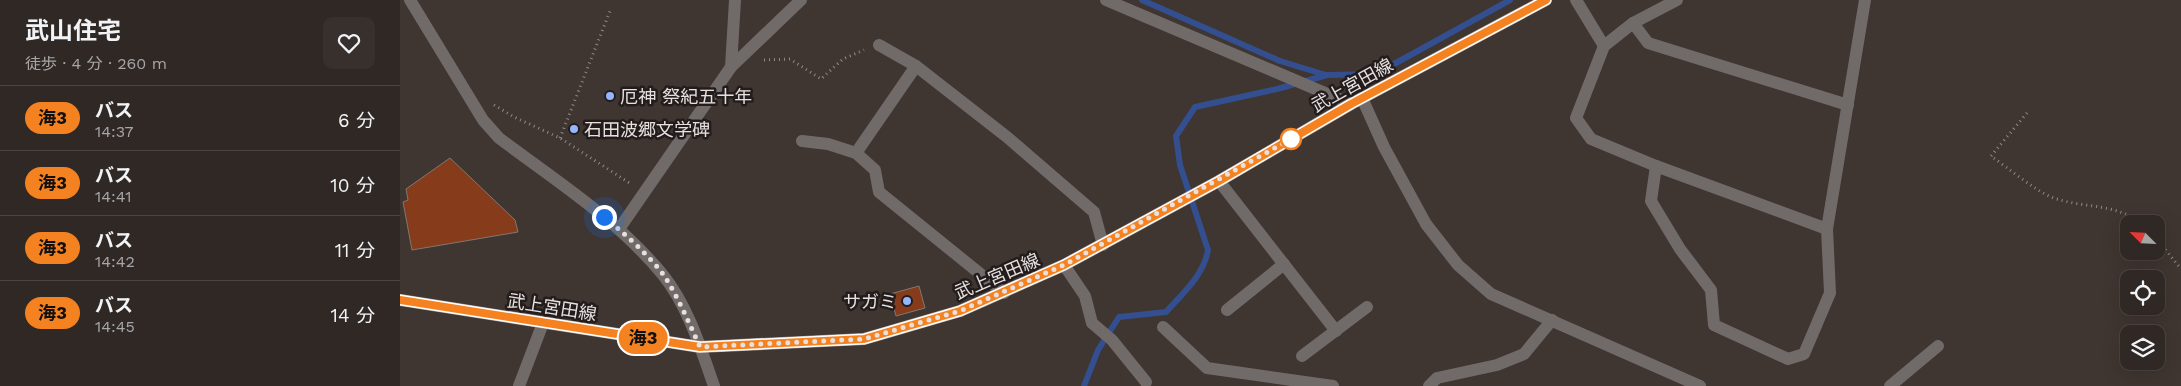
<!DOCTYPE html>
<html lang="ja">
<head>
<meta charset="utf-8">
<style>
	body { margin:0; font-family:"Work Sans","Noto Sans JP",sans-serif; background:#37302d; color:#f1f3f6; height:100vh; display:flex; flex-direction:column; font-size:19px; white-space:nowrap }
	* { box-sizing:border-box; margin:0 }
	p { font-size:16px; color:#a7a6a7 }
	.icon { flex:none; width:28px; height:28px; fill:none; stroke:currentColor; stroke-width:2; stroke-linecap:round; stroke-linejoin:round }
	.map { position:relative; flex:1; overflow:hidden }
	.side { display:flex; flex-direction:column; background:#2f2825; width:400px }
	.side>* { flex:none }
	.badge { padding:0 10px; border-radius:16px; font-size:18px; line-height:32px }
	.needle { width:32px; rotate:294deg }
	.fabs { position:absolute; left:1720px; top:215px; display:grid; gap:10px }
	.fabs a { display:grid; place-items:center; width:45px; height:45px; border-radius:10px; background:#2f2825; box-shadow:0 5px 20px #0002,0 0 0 1px #4a4442; font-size:25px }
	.you { position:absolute; width:25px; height:25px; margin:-12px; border:4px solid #fff; border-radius:50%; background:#1a73e8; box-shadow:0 0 0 8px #1a73e833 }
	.map>.badge { position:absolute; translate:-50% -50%; box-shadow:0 0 0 2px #fff }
	.round { display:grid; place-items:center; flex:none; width:52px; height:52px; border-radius:10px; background:#37302d }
	.headline { display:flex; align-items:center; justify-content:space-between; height:85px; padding:0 25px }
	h1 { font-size:24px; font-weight:700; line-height:38px }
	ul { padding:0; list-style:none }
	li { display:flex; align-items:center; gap:15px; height:65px; padding:0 25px; border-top:1px solid #4a4442 }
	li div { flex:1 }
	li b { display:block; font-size:19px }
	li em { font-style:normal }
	li .badge { min-width:55px; font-weight:700; text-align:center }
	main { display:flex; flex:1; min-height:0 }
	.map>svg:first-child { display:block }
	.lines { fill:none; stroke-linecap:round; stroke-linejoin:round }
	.stream { stroke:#334f8f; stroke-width:6 }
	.building { fill:#863c1a; stroke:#827772 }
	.path { stroke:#928a87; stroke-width:3; stroke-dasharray:1 4; stroke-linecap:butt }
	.minor { stroke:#706b69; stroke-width:12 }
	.major { stroke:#a89e9a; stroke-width:12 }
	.line-casing { stroke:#fff; stroke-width:11 }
	.line { stroke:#f58220; stroke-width:8 }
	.walk { stroke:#e7e0de; stroke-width:5; stroke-dasharray:0 9 }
	.poi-dot { fill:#95b6fd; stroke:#221d1c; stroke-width:2 }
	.stop-dot { fill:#fff; stroke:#f58220; stroke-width:2.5 }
	.labels { text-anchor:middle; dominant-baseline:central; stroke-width:5; stroke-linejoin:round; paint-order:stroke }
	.street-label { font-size:18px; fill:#e7e0de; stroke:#221d1c }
	.poi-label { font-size:18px; fill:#e7e0de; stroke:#221d1c; text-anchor:start }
</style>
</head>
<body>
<main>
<section class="side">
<div class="headline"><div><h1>武山住宅</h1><p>徒歩 · 4 分 · 260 m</p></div><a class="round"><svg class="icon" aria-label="heart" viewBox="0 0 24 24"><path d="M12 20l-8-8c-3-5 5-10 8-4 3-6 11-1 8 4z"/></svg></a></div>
<ul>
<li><span class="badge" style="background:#f58220;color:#111">海3</span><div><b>バス</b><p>14:37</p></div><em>6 分</em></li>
<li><span class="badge" style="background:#f58220;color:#111">海3</span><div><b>バス</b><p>14:41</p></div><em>10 分</em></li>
<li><span class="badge" style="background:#f58220;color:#111">海3</span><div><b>バス</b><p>14:42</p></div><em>11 分</em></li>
<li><span class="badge" style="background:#f58220;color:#111">海3</span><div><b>バス</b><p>14:45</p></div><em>14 分</em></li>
</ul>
</section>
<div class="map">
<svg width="1781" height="386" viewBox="0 0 1781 386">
	<rect width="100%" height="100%" fill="#3f3531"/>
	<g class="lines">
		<g class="stream">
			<path d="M742 0 880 61 926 75"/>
			<path d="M684 386 698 350 719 317 766 312C782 294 804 275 808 250L780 165 776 136 795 107 877 89 927 75 976 74 1110 0"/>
		</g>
	</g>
	<g class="building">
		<path d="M50 158 115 220 118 232 12 250 3 202 8 200 6 189Z"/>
		<path d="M519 286 525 308 496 316 490 294Z"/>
	</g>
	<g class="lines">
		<g class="path">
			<path d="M364 60 390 59 421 79 443 59 464 50"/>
			<path d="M94 105 114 117 160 138 231 184"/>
			<path d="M1627 113 1591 156C1608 168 1633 189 1651 197 1682 209 1715 202 1742 224"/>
			<path d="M160 138 210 11"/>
			<path d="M1756 238 1781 269"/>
		</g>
		<g class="minor">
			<path d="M10 0 83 120 99 138C155 180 218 220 263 275 288 306 301 349 314 386"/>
			<path d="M706 0 951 104"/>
			<path d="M1176 0 1204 46"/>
			<path d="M1277 0 1233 23 1204 46 1176 118 1191 139 1256 166 1427 229"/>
			<path d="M1233 23 1248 43 1448 105"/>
			<path d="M479 45 516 66 607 137 694 212 703 245"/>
			<path d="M331 67 335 0"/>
			<path d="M962 98 984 147 1026 224 1058 265 1091 294 1300 386"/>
			<path d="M402 141 428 144 456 153 475 170 479 192 604 293"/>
			<path d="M456 153 516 66"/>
			<path d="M1256 166 1251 201 1280 249 1311 290 1314 325 1388 359 1404 354 1430 293 1427 229 1465 0"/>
			<path d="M819 181 936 331"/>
			<path d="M219 229 331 67 401 0"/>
			<path d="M664 265 685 296 692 323 712 340 746 382"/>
			<path d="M827 310 884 264"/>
			<path d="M763 327 807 368 933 386"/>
			<path d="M902 356 967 307"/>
			<path d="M119 386 143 323"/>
			<path d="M1029 386 1037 378 1097 365 1124 354 1152 320"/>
			<path d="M1490 386 1538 346"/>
		</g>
		<path class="major" d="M0 300 300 347 464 339 560 311 664 265 819 181 951 104 1146 0"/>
	</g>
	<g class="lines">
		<defs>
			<path id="line" d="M0 300 300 347 464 339 560 311 664 265 819 181 951 104 1146 0"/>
		</defs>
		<use href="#line" class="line-casing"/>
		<use href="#line" class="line"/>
		<path class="walk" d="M204 217C222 231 253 259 265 277 279 299 289 323 300 347L464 339 560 311 664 265 891 139"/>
	</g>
	<g class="poi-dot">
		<circle cx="210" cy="96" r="5"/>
		<circle cx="174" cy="129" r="5"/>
		<circle cx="507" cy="301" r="5"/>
	</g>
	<circle class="stop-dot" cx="891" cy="139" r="10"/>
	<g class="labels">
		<g class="street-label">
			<text transform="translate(952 85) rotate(-29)">武上宮田線</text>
			<text transform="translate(597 276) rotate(-23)">武上宮田線</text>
			<text transform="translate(152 307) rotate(9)">武上宮田線</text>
		</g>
		<g class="poi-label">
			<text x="220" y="96">厄神 祭紀五十年</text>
			<text x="184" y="129">石田波郷文学碑</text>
			<text x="497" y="301" text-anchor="end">サガミ</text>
		</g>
	</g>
</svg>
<div class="fabs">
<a><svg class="needle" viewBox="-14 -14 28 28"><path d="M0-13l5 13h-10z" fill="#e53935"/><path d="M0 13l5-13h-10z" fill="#a7a6a7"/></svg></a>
<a><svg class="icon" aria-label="locate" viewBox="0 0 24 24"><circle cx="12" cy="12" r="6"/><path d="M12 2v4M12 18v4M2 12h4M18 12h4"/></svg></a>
<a><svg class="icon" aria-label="layers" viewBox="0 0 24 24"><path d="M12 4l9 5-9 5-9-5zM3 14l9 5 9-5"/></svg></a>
</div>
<div class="you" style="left:204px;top:217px"></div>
<b class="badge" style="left:243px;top:338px;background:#f58220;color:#111">海3</b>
</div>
</main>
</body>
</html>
